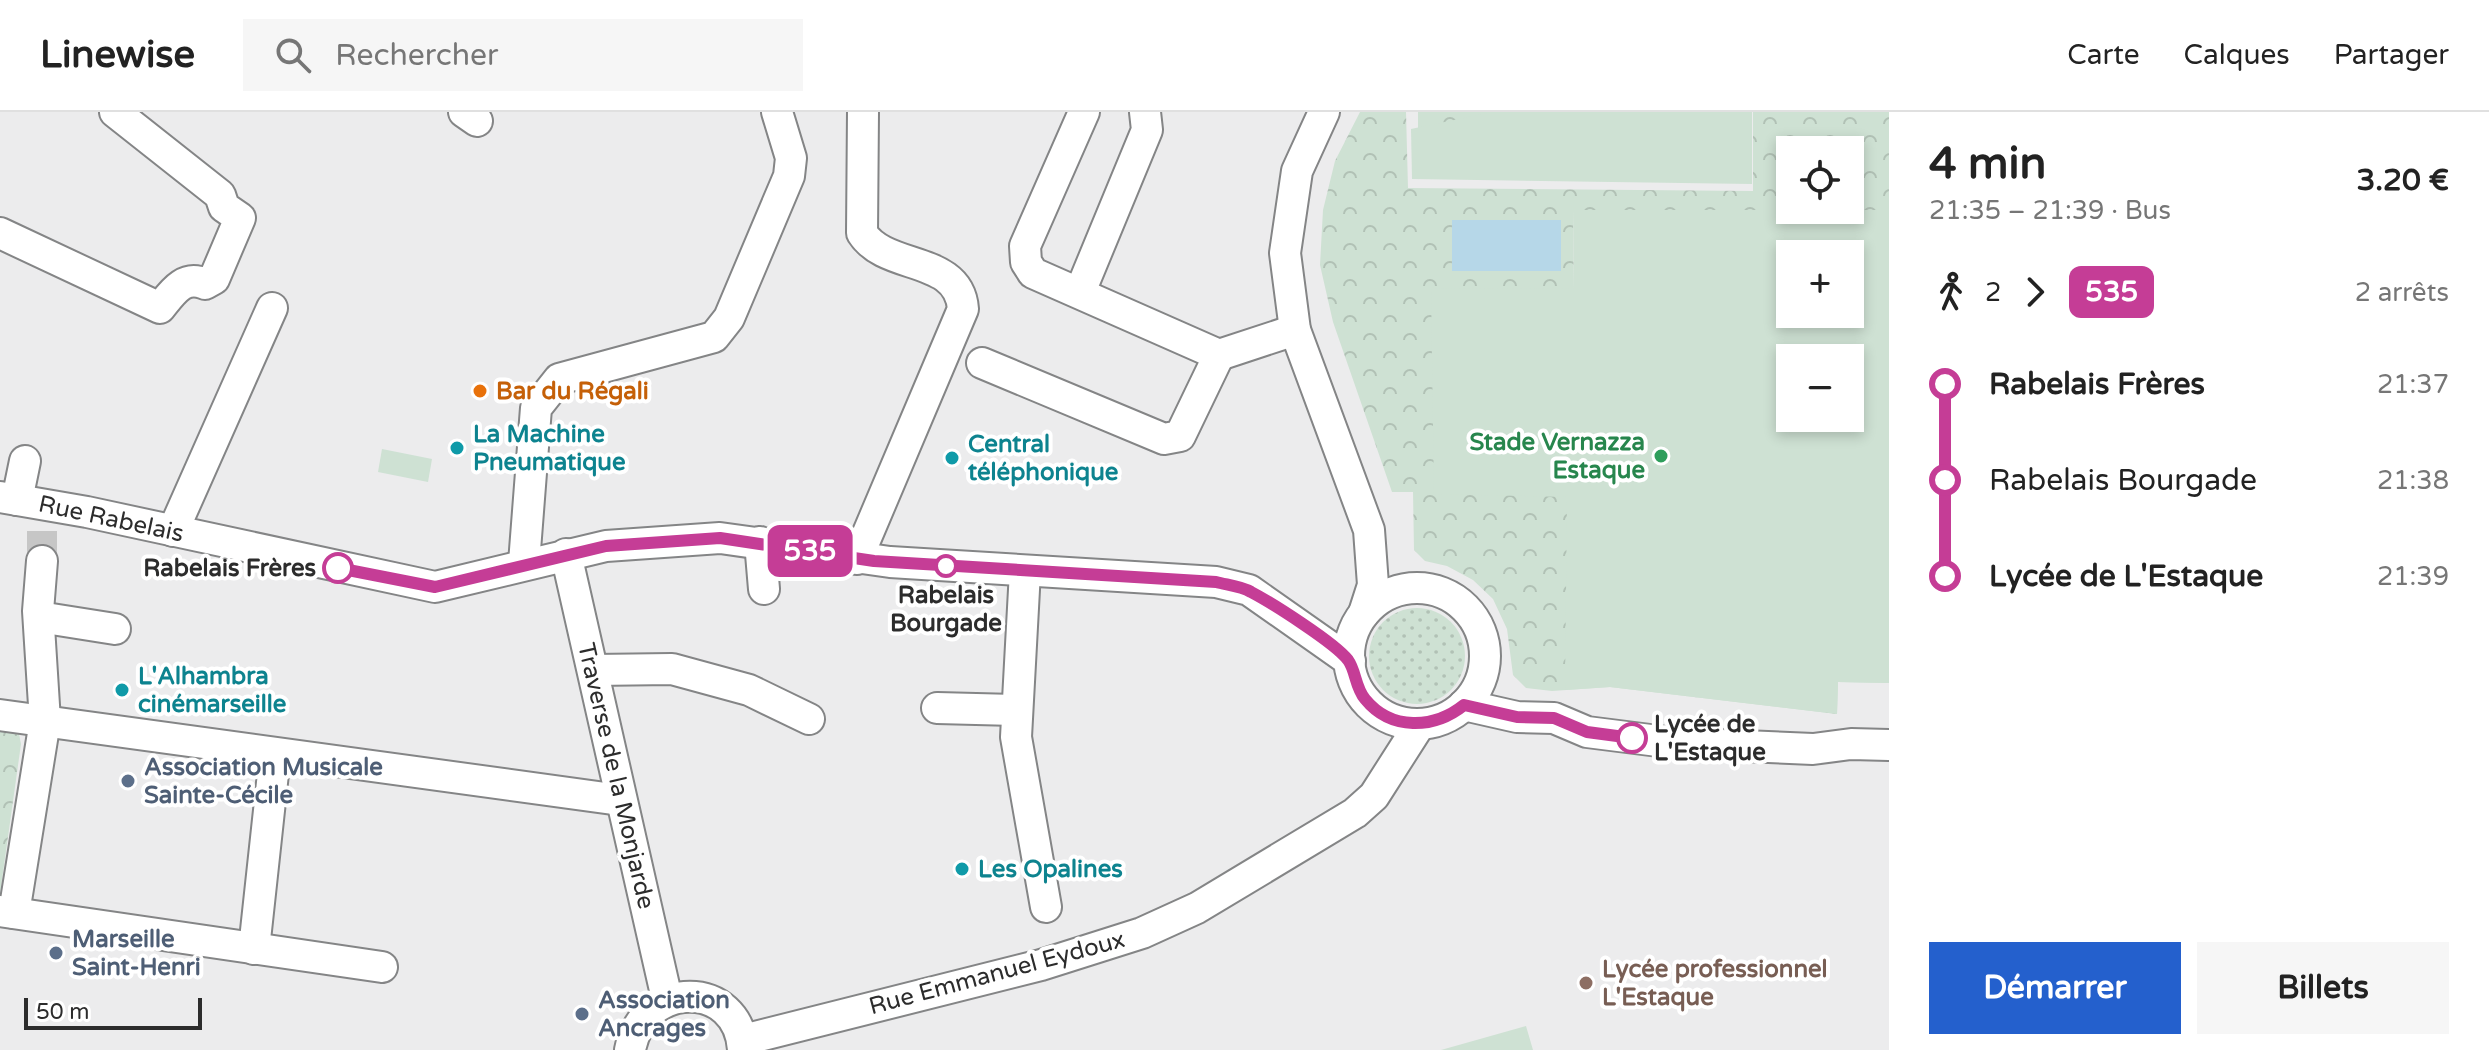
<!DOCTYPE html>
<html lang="fr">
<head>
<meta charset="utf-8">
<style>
	body { margin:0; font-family:"Varela Round",sans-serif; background:#f6f6f6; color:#222; height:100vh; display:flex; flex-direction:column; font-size:30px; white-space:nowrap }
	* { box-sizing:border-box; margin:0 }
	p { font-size:26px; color:#767676 }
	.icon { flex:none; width:44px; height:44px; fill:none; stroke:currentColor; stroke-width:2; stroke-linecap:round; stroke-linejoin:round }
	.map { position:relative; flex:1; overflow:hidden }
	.sheet { display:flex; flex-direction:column; background:#fff; width:600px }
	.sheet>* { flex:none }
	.badge { padding:0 16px; border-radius:12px; font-size:28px; line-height:52px }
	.buttons { position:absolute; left:1776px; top:24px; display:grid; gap:16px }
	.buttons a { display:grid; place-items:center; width:88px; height:88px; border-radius:0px; background:#fff; box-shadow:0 4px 12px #0003; font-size:40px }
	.scale { position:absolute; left:24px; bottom:20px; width:178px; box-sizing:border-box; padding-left:8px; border:4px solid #2c2c2c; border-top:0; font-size:22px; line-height:28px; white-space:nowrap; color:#2c2c2c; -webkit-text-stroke:6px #fff; paint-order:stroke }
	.map>.badge { position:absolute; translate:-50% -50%; box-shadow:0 0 0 4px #fff }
	.legs { display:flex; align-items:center; gap:12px; height:88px; padding:0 40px; font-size:26px }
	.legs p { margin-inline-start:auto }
	.head { display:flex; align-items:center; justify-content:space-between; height:136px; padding:0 40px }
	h1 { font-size:44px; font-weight:800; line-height:60px }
	.action { display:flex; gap:16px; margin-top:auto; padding:16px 40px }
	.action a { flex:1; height:92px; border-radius:0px; background:#2460cd; color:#fff; font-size:32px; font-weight:800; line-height:92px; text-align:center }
	.action a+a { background:#f6f6f6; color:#222 }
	ul { padding:0 40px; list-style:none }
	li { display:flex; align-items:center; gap:28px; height:96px; font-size:30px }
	li i { display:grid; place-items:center; width:12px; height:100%; margin:0 10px; background:currentColor }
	li i::after { content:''; width:20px; height:20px; margin:-10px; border:6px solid; border-radius:50%; background:#fff }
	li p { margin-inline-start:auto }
	li:first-child i { background:linear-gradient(#0000 50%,currentColor 0) }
	li:last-child i { background:linear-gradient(currentColor 50%,#0000 0) }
	header { display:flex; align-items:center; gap:48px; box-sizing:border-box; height:112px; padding:0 40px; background:#fff; border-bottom:2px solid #e0e0e0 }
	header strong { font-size:38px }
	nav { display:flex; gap:44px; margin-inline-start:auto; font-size:28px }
	.search { width:560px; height:72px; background:#f6f6f6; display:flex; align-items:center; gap:20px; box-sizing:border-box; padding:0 28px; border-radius:0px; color:#767676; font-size:30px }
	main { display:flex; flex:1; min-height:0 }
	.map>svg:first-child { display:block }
	.grass { fill:url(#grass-dots) }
	.park { fill:url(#park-crowns); fill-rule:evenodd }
	.pitch { fill:#cee1d3; fill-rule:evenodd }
	.water { fill:#b6d7e8 }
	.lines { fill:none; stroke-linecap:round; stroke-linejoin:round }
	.minor-tunnel { stroke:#c6c6c6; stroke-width:30; stroke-dasharray:30 15; stroke-linecap:butt }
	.minor-casing { stroke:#848586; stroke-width:34 }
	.minor { stroke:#fff; stroke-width:30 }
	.line-1-casing { stroke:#fff; stroke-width:18 }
	.line-1 { stroke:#c53d96; stroke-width:12 }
	.food-dot { fill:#e8710a; stroke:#fff; stroke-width:3 }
	.culture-dot { fill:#0f9aa8; stroke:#fff; stroke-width:3 }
	.leisure-dot { fill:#2e9e5b; stroke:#fff; stroke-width:3 }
	.stop-1-dot { fill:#fff; stroke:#c53d96; stroke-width:4 }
	.service-dot { fill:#5c6f8a; stroke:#fff; stroke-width:3 }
	.education-dot { fill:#8d6e63; stroke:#fff; stroke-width:3 }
	.labels { text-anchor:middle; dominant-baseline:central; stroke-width:8; stroke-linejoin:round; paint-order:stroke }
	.food-label { font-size:24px; font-weight:bold; fill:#c56008; stroke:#fff; text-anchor:start }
	.culture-label { font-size:24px; font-weight:bold; fill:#0d838f; stroke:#fff; text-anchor:start }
	.leisure-label { font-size:24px; font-weight:bold; fill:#27864d; stroke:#fff; text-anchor:end }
	.street-label { font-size:24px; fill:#2c2c2c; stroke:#fff }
	.stop-label { font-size:24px; font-weight:bold; fill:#2c2c2c; stroke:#fff; text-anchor:end }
	.service-label { font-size:24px; font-weight:bold; fill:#4e5e75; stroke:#fff; text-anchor:start }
	.education-label { font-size:24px; font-weight:bold; fill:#785e54; stroke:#fff; text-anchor:start }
</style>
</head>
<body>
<header>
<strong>Linewise</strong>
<div class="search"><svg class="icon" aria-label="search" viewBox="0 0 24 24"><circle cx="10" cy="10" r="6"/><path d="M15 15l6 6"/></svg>Rechercher</div>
<nav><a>Carte</a><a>Calques</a><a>Partager</a></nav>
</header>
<main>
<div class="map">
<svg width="1889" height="938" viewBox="0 0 1889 938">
	<defs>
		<pattern id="grass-dots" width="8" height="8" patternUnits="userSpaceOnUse" patternTransform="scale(2)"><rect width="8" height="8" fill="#cee1d3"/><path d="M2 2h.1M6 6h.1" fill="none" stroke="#b1c1b5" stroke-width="1.8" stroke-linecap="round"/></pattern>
		<pattern id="park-crowns" width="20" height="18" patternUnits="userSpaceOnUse" patternTransform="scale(2)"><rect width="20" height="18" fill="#cee1d3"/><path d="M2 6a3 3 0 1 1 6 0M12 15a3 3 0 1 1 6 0" fill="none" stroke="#b1c1b5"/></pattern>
	</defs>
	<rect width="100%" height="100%" fill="#ececed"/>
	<circle class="grass" cx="1417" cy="544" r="48"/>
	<g class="park">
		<path d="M1360 0H1406L1408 76 1753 79V0H1889V99L1573 98 1574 177H1431L1889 359V571L1838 570 1837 602 1610 575 1552 579 1526 576 1513 563 1507 517 1493 487 1473 468 1447 454 1425 449 1414 438 1413 380H1392L1333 210 1320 153 1323 98 1335 49ZM1790 38H1850V98H1790Z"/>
		<path d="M1418 0H1513L1418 22Z"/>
		<path d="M0 617 19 622 21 632 0 782Z"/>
	</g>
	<g class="pitch">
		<path d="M1492 0H1752V72L1412 67 1411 17Z"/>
		<path d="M1573 98H1889V571L1838 570 1837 602 1610 575 1565 578 1567 385 1434 382 1431 176 1574 177ZM1790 142H1850V202H1790ZM1790 246H1850V306H1790Z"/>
		<path d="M382 337 432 347 428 370 378 360Z"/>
		<path d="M1526 914 1533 938H1441Z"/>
	</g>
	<rect class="water" x="1452" y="108" width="109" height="51"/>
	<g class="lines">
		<path class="minor-tunnel" d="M42 449V407"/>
		<defs>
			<g id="minor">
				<path d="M464 0 477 9"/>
				<path d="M1084 0 1025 134 1026 150 1033 161 1219 243 1295 218"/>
				<path d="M1324 0 1297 59 1285 141 1295 218 1369 418 1373 473 1364 501"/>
				<path d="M0 121 160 196C172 181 184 162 205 172L214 167 240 106 224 95 220 83 115 0"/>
				<path d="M1080 180 1147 18 1145 0"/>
				<path d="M982 251 1164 327 1180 324 1219 243"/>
				<path d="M0 385 87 400 435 475 606 434 720 426 890 450 1216 470 1249 478 1350 549"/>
				<path d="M17 388 25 349"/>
				<path d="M173 419 272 196"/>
				<path d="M760 430 764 477"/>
				<path d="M566 442 667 887"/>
				<path d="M857 447 963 197C959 143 886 159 862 121L863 0"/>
				<path d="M524 451 536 296 559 267 714 225 729 206 789 64 791 46 777 0"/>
				<path d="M1025 459 1016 625 1046 795"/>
				<circle cx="1417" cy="544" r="68"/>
				<path d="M39 505 115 517"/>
				<path d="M593 558 672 557 749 578 809 607"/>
				<path d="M1464 593 1517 605 1554 606 1587 620 1674 631 1813 637 1851 632 1889 633"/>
				<path d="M937 596 1015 598"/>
				<path d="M0 603 620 688"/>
				<path d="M0 799 382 855"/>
				<path d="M14 801 45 609 38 499 42 449"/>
				<path d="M254 837 275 643"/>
				<path d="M743 928 1041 853 1142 821 1197 796 1355 701 1374 684 1420 612"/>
				<path d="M630 938C643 867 739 867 743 938"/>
			</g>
		</defs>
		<use href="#minor" class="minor-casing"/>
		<use href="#minor" class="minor"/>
	</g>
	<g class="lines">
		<defs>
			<path id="line-1" d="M338 456 435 475 606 434 720 426 874 449 1216 470C1227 473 1241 474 1251 480 1272 491 1335 531 1348 548 1356 559 1355 575 1365 587 1391 619 1434 617 1464 593L1517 605 1554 606 1587 620 1632 626"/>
		</defs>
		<use href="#line-1" class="line-1-casing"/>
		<use href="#line-1" class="line-1"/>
	</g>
	<circle class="food-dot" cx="480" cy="279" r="8"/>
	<g class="culture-dot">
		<circle cx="457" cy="336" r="8"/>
		<circle cx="952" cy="346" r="8"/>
		<circle cx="122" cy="578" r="8"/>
		<circle cx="962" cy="757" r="8"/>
	</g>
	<circle class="leisure-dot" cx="1661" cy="344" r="8"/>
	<g class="stop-1-dot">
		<circle cx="946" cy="454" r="10"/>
		<circle cx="338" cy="456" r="14"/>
		<circle cx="1632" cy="626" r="14"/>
	</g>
	<g class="service-dot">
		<circle cx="128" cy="669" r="8"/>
		<circle cx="56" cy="841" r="8"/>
		<circle cx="582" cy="902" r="8"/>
	</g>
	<circle class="education-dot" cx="1586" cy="871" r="8"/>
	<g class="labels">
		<g class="food-label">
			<text x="496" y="279">Bar du Régali</text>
		</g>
		<g class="culture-label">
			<text x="473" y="322">La Machine<tspan x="473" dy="28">Pneumatique</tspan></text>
			<text x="968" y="332">Central<tspan x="968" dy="28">téléphonique</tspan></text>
			<text x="138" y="564">L'Alhambra<tspan x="138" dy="28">cinémarseille</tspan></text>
			<text x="978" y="757">Les Opalines</text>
		</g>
		<g class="leisure-label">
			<text x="1645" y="330">Stade Vernazza<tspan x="1645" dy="28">Estaque</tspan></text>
		</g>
		<g class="street-label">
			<text transform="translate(111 407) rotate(12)">Rue Rabelais</text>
			<text transform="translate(616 664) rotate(77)">Traverse de la Monjarde</text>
			<text transform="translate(997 861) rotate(-15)">Rue Emmanuel Eydoux</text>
		</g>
		<g class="stop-label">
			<text x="316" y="456">Rabelais Frères</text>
			<text x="946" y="483" text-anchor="middle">Rabelais<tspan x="946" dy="28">Bourgade</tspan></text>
			<text x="1654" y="612" text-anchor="start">Lycée de<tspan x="1654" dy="28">L'Estaque</tspan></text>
		</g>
		<g class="service-label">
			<text x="144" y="655">Association Musicale<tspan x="144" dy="28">Sainte-Cécile</tspan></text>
			<text x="72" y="827">Marseille<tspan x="72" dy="28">Saint-Henri</tspan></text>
			<text x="598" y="888">Association<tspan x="598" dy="28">Ancrages</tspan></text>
		</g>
		<g class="education-label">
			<text x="1602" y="857">Lycée professionnel<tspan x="1602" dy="28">L'Estaque</tspan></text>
		</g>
	</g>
</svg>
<div class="buttons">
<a><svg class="icon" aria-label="locate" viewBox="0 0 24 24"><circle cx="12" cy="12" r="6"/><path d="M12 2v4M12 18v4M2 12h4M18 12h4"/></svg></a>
<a>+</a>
<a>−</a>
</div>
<div class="scale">50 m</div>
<b class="badge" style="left:810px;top:439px;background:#c53d96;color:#fff">535</b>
</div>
<section class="sheet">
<div class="head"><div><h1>4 min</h1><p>21:35 – 21:39 · Bus</p></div><b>3.20 €</b></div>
<div class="legs"><svg class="icon" aria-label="walk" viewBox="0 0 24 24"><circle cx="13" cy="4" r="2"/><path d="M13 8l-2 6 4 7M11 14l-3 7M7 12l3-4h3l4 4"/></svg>2<svg class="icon" aria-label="forward" viewBox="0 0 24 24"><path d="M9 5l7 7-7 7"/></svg><b class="badge" style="background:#c53d96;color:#fff">535</b><p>2 arrêts</p></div>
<ul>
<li><i style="color:#c53d96"></i><b>Rabelais Frères</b><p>21:37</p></li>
<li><i style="color:#c53d96"></i><span>Rabelais Bourgade</span><p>21:38</p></li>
<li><i style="color:#c53d96"></i><b>Lycée de L'Estaque</b><p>21:39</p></li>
</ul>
<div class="action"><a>Démarrer</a><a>Billets</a></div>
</section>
</main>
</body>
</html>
